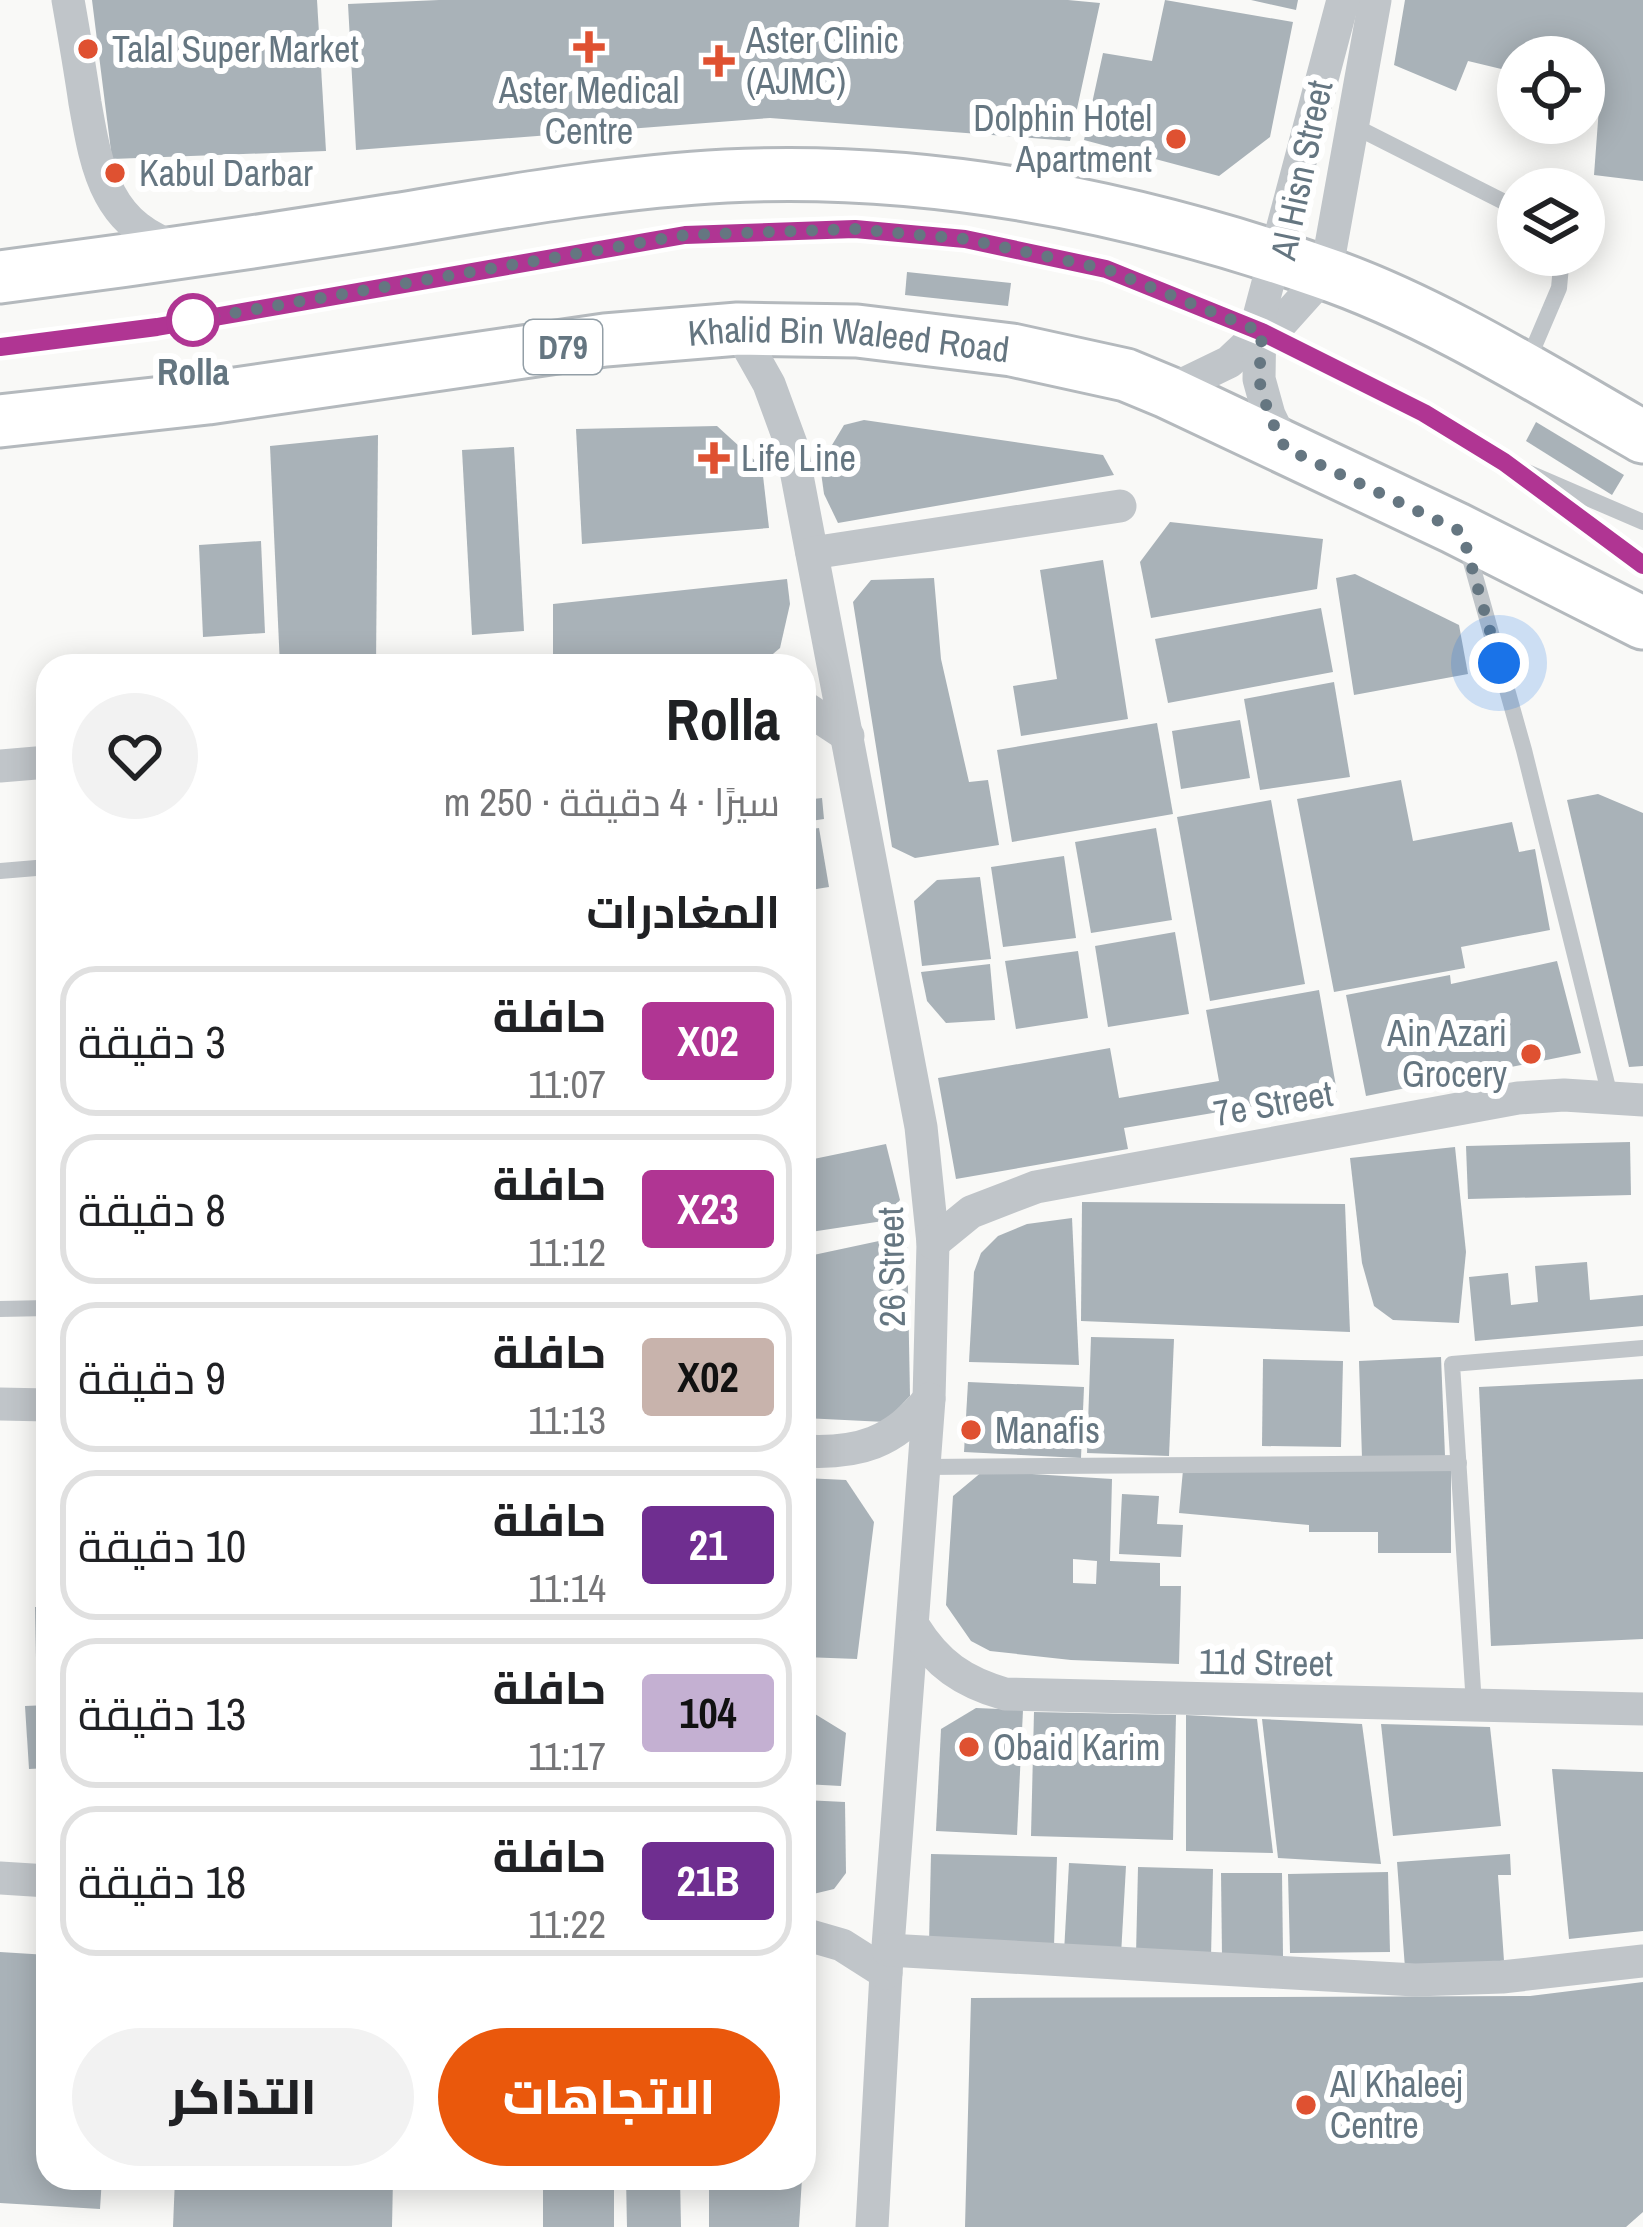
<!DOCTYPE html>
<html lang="ar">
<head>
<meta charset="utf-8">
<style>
	body { margin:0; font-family:"Archivo Narrow",Cairo,sans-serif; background:#f2f2f2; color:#202124; direction:rtl; height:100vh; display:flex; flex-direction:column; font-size:45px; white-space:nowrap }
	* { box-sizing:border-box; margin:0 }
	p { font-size:39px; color:#757577 }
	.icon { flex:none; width:66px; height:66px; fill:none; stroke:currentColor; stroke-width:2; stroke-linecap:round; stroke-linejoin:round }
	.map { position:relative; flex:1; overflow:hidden; direction:ltr }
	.sheet { position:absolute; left:36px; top:654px; width:780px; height:1536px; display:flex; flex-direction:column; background:#fff; border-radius:36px; box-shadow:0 6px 30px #0003; direction:rtl }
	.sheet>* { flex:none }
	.badge { padding:0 24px; border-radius:9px; font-size:42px; line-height:78px }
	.controls { position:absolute; left:1497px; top:36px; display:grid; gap:24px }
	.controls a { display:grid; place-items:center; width:108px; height:108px; border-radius:50%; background:#fff; box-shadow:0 6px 30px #0003; font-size:60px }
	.you { position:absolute; width:60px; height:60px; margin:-30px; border:9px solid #fff; border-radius:50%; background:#1a73e8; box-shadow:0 0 0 18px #1a73e833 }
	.map>.badge { position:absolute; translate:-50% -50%; box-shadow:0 0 0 6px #fff }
	h2 { padding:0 36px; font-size:45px; line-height:108px }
	.round { display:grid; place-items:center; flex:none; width:126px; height:126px; border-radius:63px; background:#f2f2f2 }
	.summary { display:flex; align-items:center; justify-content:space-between; height:204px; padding:0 36px }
	h1 { font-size:57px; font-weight:800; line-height:90px }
	.button { display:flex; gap:24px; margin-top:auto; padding:24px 36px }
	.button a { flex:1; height:138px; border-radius:72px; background:#ea580c; color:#fff; font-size:48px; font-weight:800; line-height:138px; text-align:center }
	.button a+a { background:#f2f2f2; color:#202124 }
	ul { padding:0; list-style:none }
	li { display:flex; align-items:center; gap:36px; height:150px; margin:0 24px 18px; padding:0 12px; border:6px solid #e0e0e0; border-radius:36px }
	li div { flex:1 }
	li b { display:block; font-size:45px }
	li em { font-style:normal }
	li .badge { min-width:132px; font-weight:700; text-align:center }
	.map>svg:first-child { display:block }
	.building { fill:#a9b2b8; fill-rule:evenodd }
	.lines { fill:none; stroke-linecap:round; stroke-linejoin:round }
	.primary-casing { stroke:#b4b9bd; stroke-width:57 }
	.lane { stroke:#c0c5c9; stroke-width:16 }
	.street { stroke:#c0c5c9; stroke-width:33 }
	.primary { stroke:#fff; stroke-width:51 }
	.line-casing { stroke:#fff; stroke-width:27 }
	.line { stroke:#b03593; stroke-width:18 }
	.walk { stroke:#657681; stroke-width:12; stroke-dasharray:0 21.6 }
	.poi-dot { fill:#df5131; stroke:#fff; stroke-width:4.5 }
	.stop-dot { fill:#fff; stroke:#b03593; stroke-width:6 }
	.labels { text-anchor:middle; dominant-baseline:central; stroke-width:12; stroke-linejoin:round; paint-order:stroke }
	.shield { fill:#fff; stroke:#939fa7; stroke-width:3 }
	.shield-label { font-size:33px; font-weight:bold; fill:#657681 }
	.poi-label { font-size:36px; fill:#657681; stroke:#fff; text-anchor:start }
	.street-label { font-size:36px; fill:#657681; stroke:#fff }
	.stop-label { font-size:36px; font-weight:bold; fill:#657681; stroke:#fff }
</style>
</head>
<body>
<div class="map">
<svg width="1643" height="2227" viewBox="0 0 1643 2227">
	<rect width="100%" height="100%" fill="#f9f9f7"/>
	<g class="building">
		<path d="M92 0H317L326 151 112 159Z"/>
		<path d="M439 0H1068L1100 3 1070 141 770 118 356 150 348 4Z"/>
		<path d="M1165 0 1293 22 1270 137 1219 176 1084 140 1103 53 1152 61Z"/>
		<path d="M1251 0H1298L1296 10Z"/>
		<path d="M1405 0H1643V181L1594 175 1600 94 1584 90V57H1518V73L1468 61 1456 91 1394 65Z"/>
		<path d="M907 272 1011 283 1008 306 905 295Z"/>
		<path d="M864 420 1103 455 1114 475 838 523 824 494 820 465 844 425Z"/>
		<path d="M1536 422 1624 475 1612 495 1526 441Z"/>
		<path d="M717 426 762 467 769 528 582 544 576 429Z"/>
		<path d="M378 435 376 666H280L270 446Z"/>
		<path d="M514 447 524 631 472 635 462 450Z"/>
		<path d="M1170 522 1323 539 1317 589 1151 618 1140 562Z"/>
		<path d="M261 541 265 633 203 637 199 545Z"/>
		<path d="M1103 560 1128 719 1021 736 1013 686 1057 679 1040 570Z"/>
		<path d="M1355 574 1459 625 1468 674 1354 695 1336 578Z"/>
		<path d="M934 578 941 659 969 782 988 780 999 845 915 858 892 847 853 602 871 580Z"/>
		<path d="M787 579 790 604 780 648 761 664 553 666V604Z"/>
		<path d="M1321 608 1333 672 1168 703 1155 639Z"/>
		<path d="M1334 682 1350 777 1260 790 1244 699Z"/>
		<path d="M1240 720 1250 778 1181 789 1172 731Z"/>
		<path d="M1157 723 1173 814 1012 842 997 750Z"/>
		<path d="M1401 780 1413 841 1512 822 1519 852 1535 849 1550 930 1461 947 1465 968 1334 992 1297 799Z"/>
		<path d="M1598 794 1643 813V1066L1629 1067 1567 800Z"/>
		<path d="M822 798 824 819 804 822V800Z"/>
		<path d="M1271 800 1305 984 1210 1001 1177 817Z"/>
		<path d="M819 828 829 887 804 891V830Z"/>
		<path d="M1156 828 1172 920 1091 933 1075 842Z"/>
		<path d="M1064 856 1076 938 1003 947 991 867Z"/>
		<path d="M980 877 991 959 922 966 914 901 937 880Z"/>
		<path d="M1175 932 1189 1014 1108 1027 1095 946Z"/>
		<path d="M1078 951 1088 1018 1016 1029 1005 961Z"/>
		<path d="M1557 961 1581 1053 1366 1096 1346 995 1450 975 1451 984Z"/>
		<path d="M990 964 995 1020 946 1023 927 1001 921 972Z"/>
		<path d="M1319 990 1337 1092 1124 1128 1128 1149 956 1179 938 1078 1110 1048 1119 1098 1219 1081 1206 1010Z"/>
		<path d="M1630 1142 1631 1195 1468 1199 1466 1146Z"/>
		<path d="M886 1144 900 1200 883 1221 804 1233V1161Z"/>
		<path d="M1455 1147 1466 1252 1459 1323 1393 1320 1374 1306 1362 1263 1350 1158Z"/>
		<path d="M1082 1202 1345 1204 1350 1332 1081 1321Z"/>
		<path d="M1072 1218 1079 1365 969 1362 974 1272 981 1253 998 1236 1027 1224Z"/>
		<path d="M907 1235 910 1396 885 1422 804 1418V1257Z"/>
		<path d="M1587 1262 1590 1300 1643 1295V1326L1475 1341 1469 1277 1508 1273 1511 1305 1538 1302 1535 1266Z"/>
		<path d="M1091 1337 1174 1339 1169 1456 1087 1453Z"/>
		<path d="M1441 1357 1445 1456 1362 1459 1359 1361Z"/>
		<path d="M1263 1359 1343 1361 1341 1447 1262 1446Z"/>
		<path d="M1643 1379V1639L1491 1646 1479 1387Z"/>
		<path d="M968 1382 1084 1387 1081 1458 964 1452Z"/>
		<path d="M1183 1470H1451V1553H1378V1532H1309V1525L1179 1513Z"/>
		<path d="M983 1471 1112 1479 1110 1561 1160 1563V1586H1181L1179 1664 1071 1660 990 1651 971 1641 946 1605 953 1496ZM1073 1559 1097 1561 1096 1584 1073 1583Z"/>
		<path d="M804 1478 846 1480 874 1522 857 1659 804 1657Z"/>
		<path d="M1122 1494 1159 1496 1157 1524 1183 1525 1181 1557 1119 1554Z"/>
		<path d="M35 1607H48V1658H36Z"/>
		<path d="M48 1705V1768L29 1769 25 1706Z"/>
		<path d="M976 1708 1023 1710 1017 1835 936 1831 941 1729Z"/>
		<path d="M1034 1712 1176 1715 1173 1840 1031 1836Z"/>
		<path d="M804 1713 815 1714 846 1733 841 1786 804 1784Z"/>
		<path d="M1186 1715 1257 1719 1273 1853 1186 1851Z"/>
		<path d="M1262 1719 1362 1724 1381 1864 1278 1858Z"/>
		<path d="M1381 1724 1490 1727 1501 1826 1393 1836Z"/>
		<path d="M1552 1769 1643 1772V1931L1569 1939Z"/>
		<path d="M804 1800 845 1802 846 1873 834 1889 809 1895H804Z"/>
		<path d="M931 1854 1057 1857 1054 1946 929 1944Z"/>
		<path d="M1510 1854 1511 1875H1498L1504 1961 1405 1968 1397 1862Z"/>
		<path d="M1069 1863 1126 1866 1121 1955 1064 1952Z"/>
		<path d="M1138 1867 1213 1869 1211 1957 1136 1955Z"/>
		<path d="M1388 1872 1390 1952 1290 1953 1288 1874Z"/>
		<path d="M1221 1873H1282L1283 1956 1222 1957Z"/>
		<path d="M0 1952 48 1955V2178H102L100 2209 0 2203Z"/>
		<path d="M1643 1982V2212L1626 2227H965L971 1998 1530 1996Z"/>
		<path d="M804 2011 810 2027 808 2077H804Z"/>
		<path d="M175 2178H393L392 2227H173Z"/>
		<rect x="543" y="2178" width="71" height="49"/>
		<path d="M626 2178H680L681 2227H627Z"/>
		<path d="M709 2178H802L799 2227H709Z"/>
	</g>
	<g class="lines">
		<defs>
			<g id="primary">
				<path d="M0 277C132 260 263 241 394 220 504 202 614 182 726 176 928 166 1131 206 1321 272 1428 308 1545 381 1643 437"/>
				<path id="s1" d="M0 421 208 398 605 340 738 329 857 331 1012 350 1126 375 1167 392 1455 528 1643 623"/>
			</g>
		</defs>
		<use href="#primary" class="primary-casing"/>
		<g class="lane">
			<path d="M1352 125 1518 209"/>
			<path d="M0 347 157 327 685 235 855 229 965 239 1105 269 1231 317 1424 414 1504 462 1643 522"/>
			<path d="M1527 363 1559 288 1562 255"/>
			<path d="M1529 481 1643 565"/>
			<path d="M1466 544 1524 750 1610 1096"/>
			<path d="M0 871 48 867"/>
			<path d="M0 1309 48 1308"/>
			<path d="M924 1467 1459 1463"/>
			<path d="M1474 1705 1452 1364 1643 1348"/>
		</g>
		<g class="street">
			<path d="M68 0C74 34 80 69 85 103 97 172 107 228 183 250"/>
			<path d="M738 329 769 384 791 444 921 1127 933 1243 929 1399 886 1973 872 2227"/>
			<path d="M1167 392 1229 362 1262 331 1282 322 1326 273 1375 0"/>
			<path d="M1285 448 1269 415 1259 379 1260 313 1343 0"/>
			<path d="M812 553 1120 506"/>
			<path d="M804 707 848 736"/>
			<path d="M0 766 48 762"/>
			<path d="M933 1243 971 1212 1036 1187 1518 1098 1564 1095 1643 1100"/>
			<path d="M0 1404 48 1405"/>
			<path d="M804 1451C858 1454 894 1443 929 1399"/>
			<path d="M914 1627C937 1664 963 1682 1005 1694L1643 1709"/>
			<path d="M0 1878 48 1881"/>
			<path d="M804 1934 842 1945 886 1973"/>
			<path d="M888 1950 1415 1980 1502 1977 1643 1961"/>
		</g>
		<use href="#primary" class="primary"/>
	</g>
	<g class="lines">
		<defs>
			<path id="line" d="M0 347 157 327 685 235 855 229 965 239 1106 269 1262 332 1424 413 1504 462 1643 565"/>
		</defs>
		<use href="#line" class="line-casing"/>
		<use href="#line" class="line"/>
		<path class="walk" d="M193 320 685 235 855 229 965 239 1106 269 1262 332 1259 380 1269 415 1285 448 1462 532 1499 663"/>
	</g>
	<g class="poi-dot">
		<path d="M583 29h12v12h12v12h-12v12h-12v-12h-12v-12h12z"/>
		<circle cx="88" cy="49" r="12"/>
		<path d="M713 43h12v12h12v12h-12v12h-12v-12h-12v-12h12z"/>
		<circle cx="1176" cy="139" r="12"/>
		<circle cx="115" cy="173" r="12"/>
		<path d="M708 440h12v12h12v12h-12v12h-12v-12h-12v-12h12z"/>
		<circle cx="1531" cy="1054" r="12"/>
		<circle cx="971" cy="1430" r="12"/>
		<circle cx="969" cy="1747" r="12"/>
		<circle cx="1306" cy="2105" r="12"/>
	</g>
	<circle class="stop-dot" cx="193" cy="320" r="24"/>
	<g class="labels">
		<rect class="shield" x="524" y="320" width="78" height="54" rx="9"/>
		<g class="shield-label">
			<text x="563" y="347">D79</text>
		</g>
		<g class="poi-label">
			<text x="746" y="40">Aster Clinic<tspan x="746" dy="41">(AJMC)</tspan></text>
			<text x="112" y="49">Talal Super Market</text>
			<text x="589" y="90" text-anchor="middle">Aster Medical<tspan x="589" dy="41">Centre</tspan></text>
			<text x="1152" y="118" text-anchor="end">Dolphin Hotel<tspan x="1152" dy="41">Apartment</tspan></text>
			<text x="139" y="173">Kabul Darbar</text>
			<text x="741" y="458">Life Line</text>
			<text x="1507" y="1033" text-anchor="end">Ain Azari<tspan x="1507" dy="41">Grocery</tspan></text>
			<text x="995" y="1430">Manafis</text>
			<text x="993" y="1747">Obaid Karim</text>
			<text x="1330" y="2084">Al Khaleej<tspan x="1330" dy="41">Centre</tspan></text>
		</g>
		<g class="street-label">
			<text transform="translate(1301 170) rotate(-78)">Al Hisn Street</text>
			<text stroke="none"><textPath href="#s1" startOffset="855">Khalid Bin Waleed Road</textPath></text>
			<text transform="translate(1273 1103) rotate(-10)">7e Street</text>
			<text transform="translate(891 1267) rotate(-91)">26 Street</text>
			<text transform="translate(1266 1662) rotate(1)">11d Street</text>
		</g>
		<g class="stop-label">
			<text x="193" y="372">Rolla</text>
		</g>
	</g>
</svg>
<div class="controls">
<a><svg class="icon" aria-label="locate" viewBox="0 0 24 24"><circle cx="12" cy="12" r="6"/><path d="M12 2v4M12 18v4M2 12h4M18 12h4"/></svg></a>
<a><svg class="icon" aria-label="layers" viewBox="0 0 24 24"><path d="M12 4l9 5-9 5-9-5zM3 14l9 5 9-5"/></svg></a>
</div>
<div class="you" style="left:1499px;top:663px"></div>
<section class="sheet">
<div class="summary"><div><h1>Rolla</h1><p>سيرًا · 4 دقيقة · 250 m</p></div><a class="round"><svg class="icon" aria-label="heart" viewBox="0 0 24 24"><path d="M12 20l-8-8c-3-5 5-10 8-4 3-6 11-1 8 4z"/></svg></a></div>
<h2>المغادرات</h2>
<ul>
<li><span class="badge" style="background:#b03593;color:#fff">X02</span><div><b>حافلة</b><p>11:07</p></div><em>3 دقيقة</em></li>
<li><span class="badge" style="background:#b03593;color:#fff">X23</span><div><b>حافلة</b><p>11:12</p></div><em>8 دقيقة</em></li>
<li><span class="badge" style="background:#c8b3ac;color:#111">X02</span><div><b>حافلة</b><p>11:13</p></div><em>9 دقيقة</em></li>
<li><span class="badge" style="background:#6f2e90;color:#fff">21</span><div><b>حافلة</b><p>11:14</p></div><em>10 دقيقة</em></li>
<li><span class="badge" style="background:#c4b0d2;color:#111">104</span><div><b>حافلة</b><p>11:17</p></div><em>13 دقيقة</em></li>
<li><span class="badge" style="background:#6f2e90;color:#fff">21B</span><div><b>حافلة</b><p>11:22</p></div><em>18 دقيقة</em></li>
</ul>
<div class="button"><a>الاتجاهات</a><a>التذاكر</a></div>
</section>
</div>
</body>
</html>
